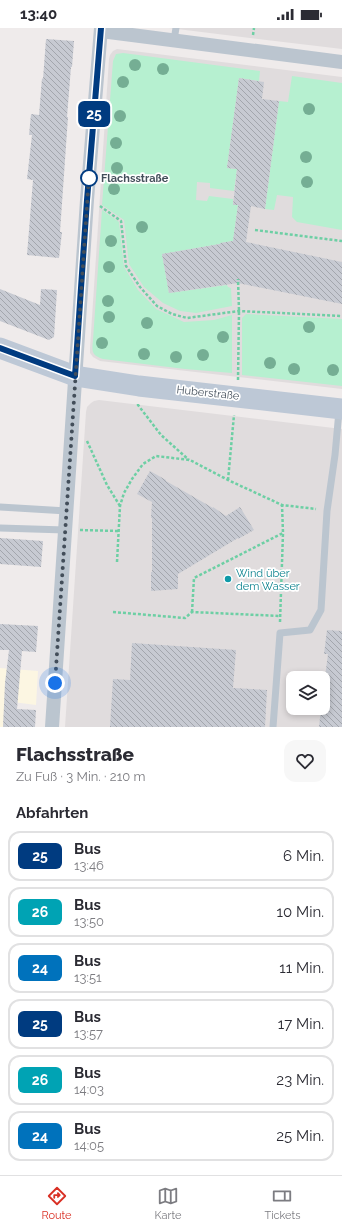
<!DOCTYPE html>
<html lang="de">
<head>
<meta charset="utf-8">
<style>
	body { margin:0; font-family:Raleway,sans-serif; background:#f7f7f7; color:#2b2b33; height:100vh; display:flex; flex-direction:column; font-size:15px; white-space:nowrap }
	* { box-sizing:border-box; margin:0 }
	p { font-size:13px; color:#7c7c81 }
	.icon { flex:none; width:22px; height:22px; fill:none; stroke:currentColor; stroke-width:2; stroke-linecap:round; stroke-linejoin:round }
	.map { position:relative; height:699px; overflow:hidden }
	.drawer { display:flex; flex-direction:column; background:#fff; flex:1 }
	.drawer>* { flex:none }
	.badge { padding:0 8px; border-radius:6px; font-size:14px; line-height:26px }
	.tools { position:absolute; left:286px; top:643px; display:grid; gap:8px }
	.tools a { display:grid; place-items:center; width:44px; height:44px; border-radius:8px; background:#fff; box-shadow:0 2px 6px #0003; font-size:20px }
	.you { position:absolute; width:20px; height:20px; margin:-10px; border:3px solid #fff; border-radius:50%; background:#1a73e8; box-shadow:0 0 0 6px #1a73e833 }
	.map>.badge { position:absolute; translate:-50% -50%; box-shadow:0 0 0 2px #fff }
	h2 { padding:0 16px; font-size:15px; line-height:36px }
	.round { display:grid; place-items:center; flex:none; width:42px; height:42px; border-radius:12px; background:#f7f7f7 }
	.overview { display:flex; align-items:center; justify-content:space-between; height:68px; padding:0 16px }
	h1 { font-size:19px; font-weight:800; line-height:30px }
	ul { padding:0; list-style:none }
	li { display:flex; align-items:center; gap:12px; height:50px; margin:0 8px 6px; padding:0 8px; border:2px solid #e1e1e2; border-radius:12px }
	li div { flex:1 }
	li b { display:block; font-size:15px }
	li em { font-style:normal }
	li .badge { min-width:44px; font-weight:700; text-align:center }
	.status { display:flex; justify-content:space-between; align-items:center; height:28px; padding:0 20px; background:#fff; direction:ltr }
	.status svg { height:11px; fill:currentColor }
	.tabs { display:flex; justify-content:space-around; align-items:center; height:56px; border-top:1px solid #e1e1e2; background:#fff; font-size:11px; color:#7c7c81 }
	.tabs a { display:grid; justify-items:center; gap:2px }
	.tabs .on { color:#d93025 }
	.map>svg:first-child { display:block }
	.commercial { fill:#fcf6e2 }
	.education { fill:#e0dcdd; fill-rule:evenodd }
	.green { fill:#b6f0d0 }
	.building { fill:url(#building-back-hatch) }
	.lines { fill:none; stroke-linecap:round; stroke-linejoin:round }
	.path { stroke:#6dcfa4; stroke-width:2.5; stroke-dasharray:3 2; stroke-linecap:butt }
	.service { stroke:#bbc5cf; stroke-width:7 }
	.minor { stroke:#bbc5cf; stroke-width:14 }
	.secondary { stroke:#bdc8d6; stroke-width:21 }
	.tree { fill:#75ae94 }
	.line-casing { stroke:#fff; stroke-width:9 }
	.line { stroke:#003b80; stroke-width:6 }
	.walk { stroke:#434e5a; stroke-width:4; stroke-dasharray:0 7.2 }
	.stop-dot { fill:#fff; stroke:#003b80; stroke-width:2 }
	.culture-dot { fill:#0f9aa8; stroke:#fff; stroke-width:1.5 }
	.labels { text-anchor:middle; dominant-baseline:central; stroke-width:3.5; stroke-linejoin:round; paint-order:stroke }
	.stop-label { font-size:11px; font-weight:bold; fill:#434e5a; stroke:#fff; text-anchor:start }
	.street-label { font-size:11px; fill:#434e5a; stroke:#fff }
	.culture-label { font-size:11px; fill:#0d838f; stroke:#fff; text-anchor:start }
</style>
</head>
<body>
<div class="status"><b>13:40</b><svg viewBox="0 0 49 12"><path d="M0 12V9h3v3zM5 12V6h3v6zM10 12V3h3v9zM15 12V0h3v12zM26 1h20v11H26zM47 4h2v5h-2z"/></svg></div>
<div class="map">
<svg width="342" height="699" viewBox="0 0 342 699">
	<defs>
		<pattern id="building-back-hatch" width="6" height="6" patternUnits="userSpaceOnUse"><rect width="6" height="6" fill="#c7cad2"/><path d="M-1 5l2 2M0 0l6 6M5-1l2 2" fill="none" stroke="#a3a6ad"/></pattern>
	</defs>
	<rect width="100%" height="100%" fill="#efebeb"/>
	<path class="commercial" d="M0 640 38 643 36 677 5 673 3 699H0Z"/>
	<g class="education">
		<path d="M169 0H342V21L242 9Z"/>
		<path d="M117 21 342 49V361L100 333 93 329 90 325V320L109 31 110 27 113 23Z"/>
		<path d="M99 372 342 401V699H65L86 384 87 379 91 375 94 373ZM293 650H323V680H293Z"/>
	</g>
	<g class="green">
		<path d="M123 25 260 43 259 53 239 50 227 140 237 141 234 163 210 160V155L197 154 196 172 207 173 209 168 233 171V176L238 177 233 213 221 215 220 216 162 226 169 265 227 257 228 259 231 260 232 278 196 285 180 283 163 275 144 259 129 236 124 192 102 177 113 33 116 26Z"/>
		<path d="M292 48 342 55V202L297 194 292 189 293 169 277 167 274 182 265 181 279 73 288 74Z"/>
		<path d="M102 182 119 194 124 239 138 262 156 281 184 294 214 292 232 287V345L185 341 103 331C91 327 92 323 93 312Z"/>
		<path d="M246 286 342 291V358L242 347V290Z"/>
	</g>
	<g class="building">
		<path d="M46 11 74 13 72 39H71L67 89H68L60 204H62L59 230 27 227 33 152 27 151 32 107H29L31 86 39 87 42 50 43 51Z"/>
		<path d="M239 50 264 54 262 71 279 73 265 181 251 178 246 214 342 234V276L238 255 169 265 162 226 220 216V215L233 213 238 177H233L237 141 227 140Z"/>
		<path d="M0 261 40 277 41 261 57 262 54 309 49 312 0 293Z"/>
		<path d="M150 443 166 452V453L213 480V479L226 488 240 479 254 502 238 511V510L178 546V561L151 563V544H152V490H151L152 474 137 466Z"/>
		<path d="M0 510 43 513 41 539 0 536Z"/>
		<path d="M0 596 38 598 36 624 22 623 17 681 36 682 35 699H3L5 655 9 622H0Z"/>
		<path d="M327 602 342 603V699H319L321 680H323V664L328 626H324Z"/>
		<path d="M132 615 236 622 233 660 267 662 265 699H110L113 651 130 652Z"/>
	</g>
	<g class="lines">
		<g class="path">
			<path d="M253 7 254 0"/>
			<path d="M100 178 121 193 126 238 140 259 157 278 172 286 187 290 239 283 342 288"/>
			<path d="M255 202 342 213"/>
			<path d="M238 352 239 283 238 251"/>
			<path d="M138 376V377L161 407 189 432"/>
			<path d="M87 413 107 457 120 478"/>
			<path d="M228 452 234 387"/>
			<path d="M80 502 119 503"/>
			<path d="M117 534 120 478 124 465 132 451 143 436 156 428 190 432 228 452 282 477 316 481"/>
			<path d="M113 584 185 590 192 584 280 588"/>
			<path d="M192 584 194 550 283 505"/>
			<path d="M280 594 283 505 282 477"/>
		</g>
		<g class="service">
			<path d="M174 12 176 0"/>
			<path d="M0 479 67 483"/>
			<path d="M0 500 65 502"/>
			<path d="M273 699 280 605 310 602 321 582 327 483 335 427 339 383"/>
		</g>
		<g class="minor">
			<path d="M101 3 342 34"/>
			<path d="M52 699 87 172 101 0"/>
		</g>
		<path class="secondary" d="M0 320 75 348 139 358 342 381"/>
	</g>
	<g class="tree">
		<circle cx="135" cy="37" r="6"/>
		<circle cx="163" cy="41" r="6"/>
		<circle cx="123" cy="54" r="6"/>
		<circle cx="309" cy="81" r="6"/>
		<circle cx="120" cy="88" r="6"/>
		<circle cx="116" cy="115" r="6"/>
		<circle cx="306" cy="129" r="6"/>
		<circle cx="117" cy="140" r="6"/>
		<circle cx="307" cy="154" r="6"/>
		<circle cx="114" cy="161" r="6"/>
		<circle cx="142" cy="199" r="6"/>
		<circle cx="111" cy="213" r="6"/>
		<circle cx="109" cy="239" r="6"/>
		<circle cx="108" cy="273" r="6"/>
		<circle cx="109" cy="289" r="6"/>
		<circle cx="147" cy="295" r="6"/>
		<circle cx="309" cy="299" r="6"/>
		<circle cx="223" cy="309" r="6"/>
		<circle cx="102" cy="315" r="6"/>
		<circle cx="144" cy="326" r="6"/>
		<circle cx="203" cy="327" r="6"/>
		<circle cx="176" cy="329" r="6"/>
		<circle cx="270" cy="335" r="6"/>
		<circle cx="294" cy="341" r="6"/>
		<circle cx="333" cy="342" r="6"/>
	</g>
	<g class="lines">
		<defs>
			<path id="line" d="M0 320 75 348 87 172 101 0"/>
		</defs>
		<use href="#line" class="line-casing"/>
		<use href="#line" class="line"/>
		<path class="walk" d="M55 655 89 148V150"/>
	</g>
	<circle class="stop-dot" cx="89" cy="150" r="8"/>
	<circle class="culture-dot" cx="228" cy="551" r="4"/>
	<g class="labels">
		<g class="stop-label">
			<text x="101" y="150">Flachsstraße</text>
		</g>
		<g class="street-label">
			<text transform="translate(208 365) rotate(6)">Huberstraße</text>
		</g>
		<g class="culture-label">
			<text x="236" y="545">Wind über<tspan x="236" dy="13">dem Wasser</tspan></text>
		</g>
	</g>
</svg>
<div class="tools">
<a><svg class="icon" aria-label="layers" viewBox="0 0 24 24"><path d="M12 4l9 5-9 5-9-5zM3 14l9 5 9-5"/></svg></a>
</div>
<div class="you" style="left:55px;top:655px"></div>
<b class="badge" style="left:94px;top:86px;background:#003b80;color:#fff">25</b>
</div>
<section class="drawer">
<div class="overview"><div><h1>Flachsstraße</h1><p>Zu Fuß · 3 Min. · 210 m</p></div><a class="round"><svg class="icon" aria-label="heart" viewBox="0 0 24 24"><path d="M12 20l-8-8c-3-5 5-10 8-4 3-6 11-1 8 4z"/></svg></a></div>
<h2>Abfahrten</h2>
<ul>
<li><span class="badge" style="background:#003b80;color:#fff">25</span><div><b>Bus</b><p>13:46</p></div><em>6 Min.</em></li>
<li><span class="badge" style="background:#00a3b4;color:#fff">26</span><div><b>Bus</b><p>13:50</p></div><em>10 Min.</em></li>
<li><span class="badge" style="background:#0072bc;color:#fff">24</span><div><b>Bus</b><p>13:51</p></div><em>11 Min.</em></li>
<li><span class="badge" style="background:#003b80;color:#fff">25</span><div><b>Bus</b><p>13:57</p></div><em>17 Min.</em></li>
<li><span class="badge" style="background:#00a3b4;color:#fff">26</span><div><b>Bus</b><p>14:03</p></div><em>23 Min.</em></li>
<li><span class="badge" style="background:#0072bc;color:#fff">24</span><div><b>Bus</b><p>14:05</p></div><em>25 Min.</em></li>
</ul>
</section>
<nav class="tabs">
<a class="on"><svg class="icon" aria-label="directions" viewBox="0 0 24 24"><path d="M12 3l9 9-9 9-9-9zM9 14v-3h6M13 9l2 2-2 2"/></svg>Route</a>
<a><svg class="icon" aria-label="map" viewBox="0 0 24 24"><path d="M3 6l6-2 6 2 6-2v14l-6 2-6-2-6 2zM9 4v14M15 6v14"/></svg>Karte</a>
<a><svg class="icon" aria-label="tickets" viewBox="0 0 24 24"><path d="M3 7h18v10H3zM15 7v10"/></svg>Tickets</a>
</nav>
</body>
</html>
